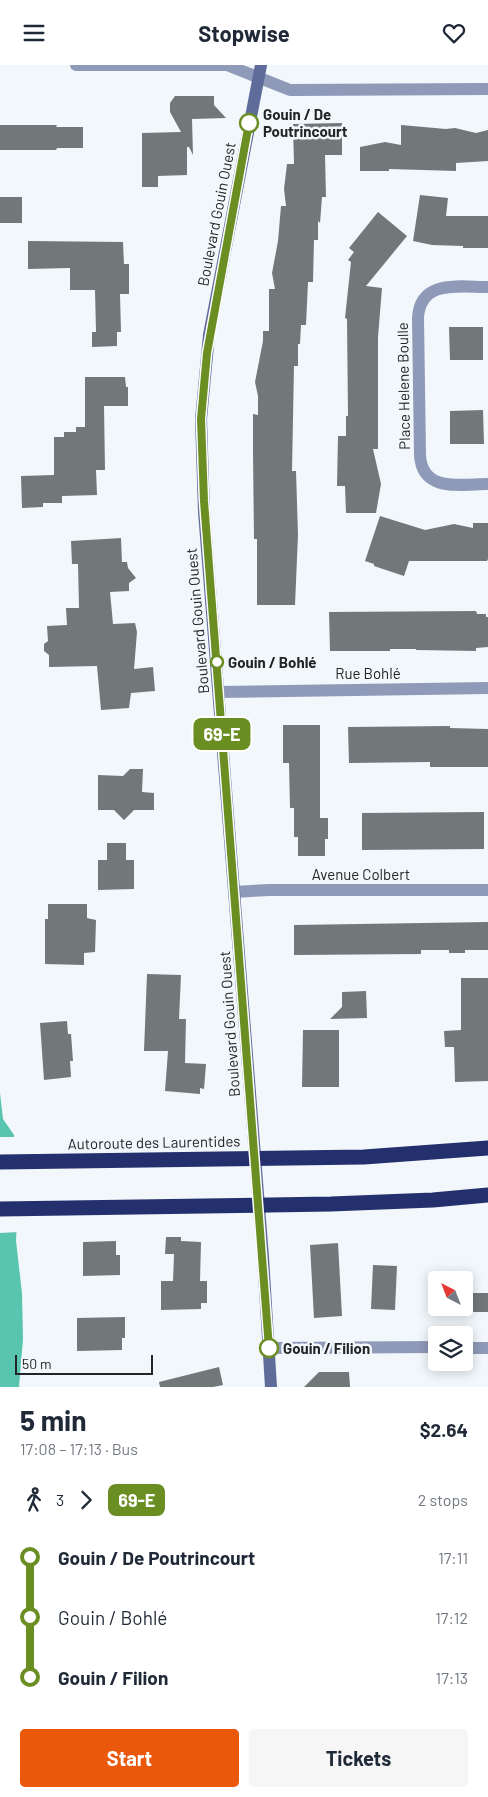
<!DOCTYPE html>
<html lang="en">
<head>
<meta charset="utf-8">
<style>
	body { margin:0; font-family:Barlow,sans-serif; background:#f6f6f7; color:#1f2937; height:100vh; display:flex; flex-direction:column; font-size:19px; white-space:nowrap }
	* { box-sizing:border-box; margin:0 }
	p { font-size:16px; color:#747a83 }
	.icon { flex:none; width:28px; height:28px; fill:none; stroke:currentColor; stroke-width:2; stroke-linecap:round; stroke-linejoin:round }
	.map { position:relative; height:1322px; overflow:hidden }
	.drawer { display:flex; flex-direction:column; background:#fff; flex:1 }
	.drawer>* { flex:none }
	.badge { padding:0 10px; border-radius:8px; font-size:18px; line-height:32px }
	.needle { width:32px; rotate:318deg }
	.controls { position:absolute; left:428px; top:1206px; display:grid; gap:10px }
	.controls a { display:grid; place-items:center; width:45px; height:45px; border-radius:5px; background:#fff; box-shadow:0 2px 12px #0003; font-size:25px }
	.scale { position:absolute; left:15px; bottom:12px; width:138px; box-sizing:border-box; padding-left:5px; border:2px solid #222425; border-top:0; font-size:14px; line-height:18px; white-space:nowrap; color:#222425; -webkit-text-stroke:4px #f1f7fb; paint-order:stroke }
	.map>.badge { position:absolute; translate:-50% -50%; box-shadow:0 0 0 2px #fff }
	.legs { display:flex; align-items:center; gap:8px; height:55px; padding:0 20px; font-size:16px }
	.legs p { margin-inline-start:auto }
	.overview { display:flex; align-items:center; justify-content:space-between; height:85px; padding:0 20px }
	h1 { font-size:28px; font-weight:700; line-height:38px }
	.button { display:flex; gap:10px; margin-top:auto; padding:10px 20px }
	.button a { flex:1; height:58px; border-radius:5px; background:#ea580c; color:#fff; font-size:20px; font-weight:700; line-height:58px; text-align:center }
	.button a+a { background:#f6f6f7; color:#1f2937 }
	ul { padding:0 20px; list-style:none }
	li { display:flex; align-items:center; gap:18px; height:60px; font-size:19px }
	li i { display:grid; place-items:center; width:8px; height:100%; margin:0 6px; background:currentColor }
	li i::after { content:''; width:12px; height:12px; margin:-6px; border:4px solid; border-radius:50%; background:#fff }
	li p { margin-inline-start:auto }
	li:first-child i { background:linear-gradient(#0000 50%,currentColor 0) }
	li:last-child i { background:linear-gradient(currentColor 50%,#0000 0) }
	header { display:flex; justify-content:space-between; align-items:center; height:65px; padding:0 20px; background:#fff; font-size:22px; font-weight:700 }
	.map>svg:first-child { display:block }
	.water { fill:#59c5ae }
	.pier { fill:#f1f7fb }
	.building { fill:#717879 }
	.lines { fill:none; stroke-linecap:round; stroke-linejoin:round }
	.street { stroke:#8f99b8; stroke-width:12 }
	.secondary { stroke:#5f6c99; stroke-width:12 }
	.highway { stroke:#24306d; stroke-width:15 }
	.line-1-casing { stroke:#fff; stroke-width:11 }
	.line-1 { stroke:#6b8e23; stroke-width:8 }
	.stop-1-dot { fill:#fff; stroke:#6b8e23; stroke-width:2.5 }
	.labels { text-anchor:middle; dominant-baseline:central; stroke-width:5; stroke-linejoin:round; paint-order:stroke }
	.stop-label { font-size:15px; font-weight:bold; fill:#222425; stroke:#f1f7fb; text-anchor:start }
	.street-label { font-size:15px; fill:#222425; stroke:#f1f7fb }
</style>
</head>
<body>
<header><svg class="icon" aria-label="menu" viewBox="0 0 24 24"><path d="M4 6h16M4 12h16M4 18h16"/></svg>Stopwise<svg class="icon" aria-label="heart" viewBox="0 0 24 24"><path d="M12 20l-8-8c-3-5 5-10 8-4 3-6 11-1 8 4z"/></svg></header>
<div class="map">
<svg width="488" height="1322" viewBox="0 0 488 1322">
	<rect width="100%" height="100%" fill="#f1f7fb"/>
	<path class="water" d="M0 1028 3 1054 14 1070 18 1132 16 1176 22 1228 23 1274 19 1322H0Z"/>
	<path class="pier" d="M0 1072H16L20 1132 19 1167 0 1168Z"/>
	<g class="building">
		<path d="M175 31H214V40L226 53 192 54 193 90 189 82H187V110L158 111V122H142V68L181 67 170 47V38Z"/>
		<path d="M342 58V90H325L326 132H322L320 158 318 156V175H314L313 217H308L306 260H301L300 279H298V301H294L292 406H296L298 470 295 540H257V474H254L253 388V349L258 350V331L255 317 263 276V266H269V224H275L272 208 278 176 281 141H286L284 124 287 99H294L293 59Z"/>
		<path d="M0 60H57L56 62H83V83H57L56 85H0Z"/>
		<path d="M401 60 446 64 455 63 476 68 488 65V96L456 98V106L389 104V106H360V82L385 77 401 80Z"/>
		<path d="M420 130 448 133 446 151H488V183H463V181L432 180 413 176Z"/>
		<rect x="0" y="132" width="22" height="26"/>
		<path d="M378 147 407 171 366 221 382 223 378 272V384H373L381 419 376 448H346L345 421H337L338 371H346V351H348L347 254 345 253 351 197 348 195 354 187 349 183Z"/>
		<path d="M28 176 123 177 124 199H129V229H120L121 267H117V281L92 282V267H96L95 225H70V203L28 204Z"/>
		<path d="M449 262H483V295H450Z"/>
		<path d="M85 312H125L126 322H128V341H104L105 405H96L97 430 62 431V438H43V442L22 443 21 411 54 410V372H64V367H76V362H85Z"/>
		<path d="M483 345 484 379H450V346Z"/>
		<path d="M380 451 425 465 454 459 473 463V458H488V494L487 496H409L404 511 374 501V499L365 496Z"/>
		<path d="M121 473 122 497H127L128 503 136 513 129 518V526L110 527 113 559 135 558 137 567 134 604 153 602 155 626 131 628 129 643 101 645 97 601 49 602V590L44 586V579L48 576 47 561 67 560 66 543H79L78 499H72L71 476Z"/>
		<path d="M476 546 477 549H486V552H488V582L476 583V586L416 585V584H390V586H330L329 547Z"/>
		<path d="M283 660H320V753H328V774H325V791H298V772H294V743H290L289 698H283Z"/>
		<path d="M450 661V663L488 664V702H430V697L349 698 348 662Z"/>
		<path d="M130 704H143L142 727 154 728V745H134L124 755 114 745H98V710L123 711Z"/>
		<path d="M484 747V784L362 785V748Z"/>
		<path d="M107 778H126V795H134V824L98 825V795H107Z"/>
		<path d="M48 839H87V853L96 855 95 887 84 888V900L45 899V854H48Z"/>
		<path d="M488 857V885H465V888H449V885H421V889L294 890V860Z"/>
		<path d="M147 909 181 910 179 954H186L185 998 206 999 204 1024 200 1023V1029L165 1026 168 986H144Z"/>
		<path d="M461 913H488V1016L455 1017 454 982H445L444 966 461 965Z"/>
		<path d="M366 926 367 953 330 954 342 942V927Z"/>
		<path d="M67 956 68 969H71L73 996H70L71 1012 44 1015 40 958Z"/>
		<path d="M303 965H339V1022H302Z"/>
		<path d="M166 1172H181V1176L201 1177 200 1216H207V1238H201V1244L161 1245V1216H173L174 1189H165Z"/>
		<path d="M116 1176V1190H120V1210L83 1211V1177Z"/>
		<path d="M338 1178 342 1251 314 1253 310 1180Z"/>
		<path d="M373 1200 397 1201 395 1245 371 1244Z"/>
		<path d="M470 1228H488V1247H471Z"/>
		<path d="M125 1252V1273H122V1285L77 1286V1253Z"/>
		<path d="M219 1302 223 1320 213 1322H160L159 1317Z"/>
		<path d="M319 1307H349L350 1322H304Z"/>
	</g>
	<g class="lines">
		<g class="street">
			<path d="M76 0H227L290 25 488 24"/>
			<path d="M488 222C460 222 420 214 418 253L420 390C422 428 461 419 488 419"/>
			<path d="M219 627 488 623"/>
			<path d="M234 827 269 825H488"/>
			<path d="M269 1283 436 1282"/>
			<path d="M464 1283H488"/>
		</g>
		<path class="secondary" d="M261 0 209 270 201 354 204 447 263 1192 271 1322"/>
		<g class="highway">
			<path d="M0 1097 364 1092 488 1083"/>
			<path d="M0 1144 331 1139 433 1135 488 1130"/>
		</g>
	</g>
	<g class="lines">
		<defs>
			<path id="line-1" d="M249 58 207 288 201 354 204 436 269 1283"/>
		</defs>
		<use href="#line-1" class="line-1-casing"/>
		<use href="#line-1" class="line-1"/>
	</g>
	<g class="stop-1-dot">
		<circle cx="249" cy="58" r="9"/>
		<circle cx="217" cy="597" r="6"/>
		<circle cx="269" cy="1283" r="9"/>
	</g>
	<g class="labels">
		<g class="stop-label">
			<text x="263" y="49">Gouin / De<tspan x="263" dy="17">Poutrincourt</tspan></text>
			<text x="228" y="597">Gouin / Bohlé</text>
			<text x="283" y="1283">Gouin / Filion</text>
		</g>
		<g class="street-label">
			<text transform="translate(216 149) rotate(-79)">Boulevard Gouin Ouest</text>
			<text transform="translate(403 321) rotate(-91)">Place Helene Boulle</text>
			<text transform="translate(197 556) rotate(-95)">Boulevard Gouin Ouest</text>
			<text x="368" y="608">Rue Bohlé</text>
			<text x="361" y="809">Avenue Colbert</text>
			<text transform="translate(229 959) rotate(-94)">Boulevard Gouin Ouest</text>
			<text transform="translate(154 1077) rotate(-1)">Autoroute des Laurentides</text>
		</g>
	</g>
</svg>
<div class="controls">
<a><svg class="needle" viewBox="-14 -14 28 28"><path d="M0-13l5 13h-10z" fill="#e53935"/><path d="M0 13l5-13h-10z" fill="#747a83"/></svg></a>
<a><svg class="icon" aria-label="layers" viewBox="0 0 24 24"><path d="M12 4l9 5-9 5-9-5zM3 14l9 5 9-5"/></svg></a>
</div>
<div class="scale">50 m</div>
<b class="badge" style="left:222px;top:669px;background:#6b8e23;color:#fff">69-E</b>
</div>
<section class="drawer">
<div class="overview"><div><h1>5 min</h1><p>17:08 – 17:13 · Bus</p></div><b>$2.64</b></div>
<div class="legs"><svg class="icon" aria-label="walk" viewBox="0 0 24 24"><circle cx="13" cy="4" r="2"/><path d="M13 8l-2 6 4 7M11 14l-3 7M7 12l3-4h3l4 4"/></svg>3<svg class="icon" aria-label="forward" viewBox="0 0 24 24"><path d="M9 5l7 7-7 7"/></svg><b class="badge" style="background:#6b8e23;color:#fff">69-E</b><p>2 stops</p></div>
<ul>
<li><i style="color:#6b8e23"></i><b>Gouin / De Poutrincourt</b><p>17:11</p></li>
<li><i style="color:#6b8e23"></i><span>Gouin / Bohlé</span><p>17:12</p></li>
<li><i style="color:#6b8e23"></i><b>Gouin / Filion</b><p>17:13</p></li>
</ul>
<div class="button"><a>Start</a><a>Tickets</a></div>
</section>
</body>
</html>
